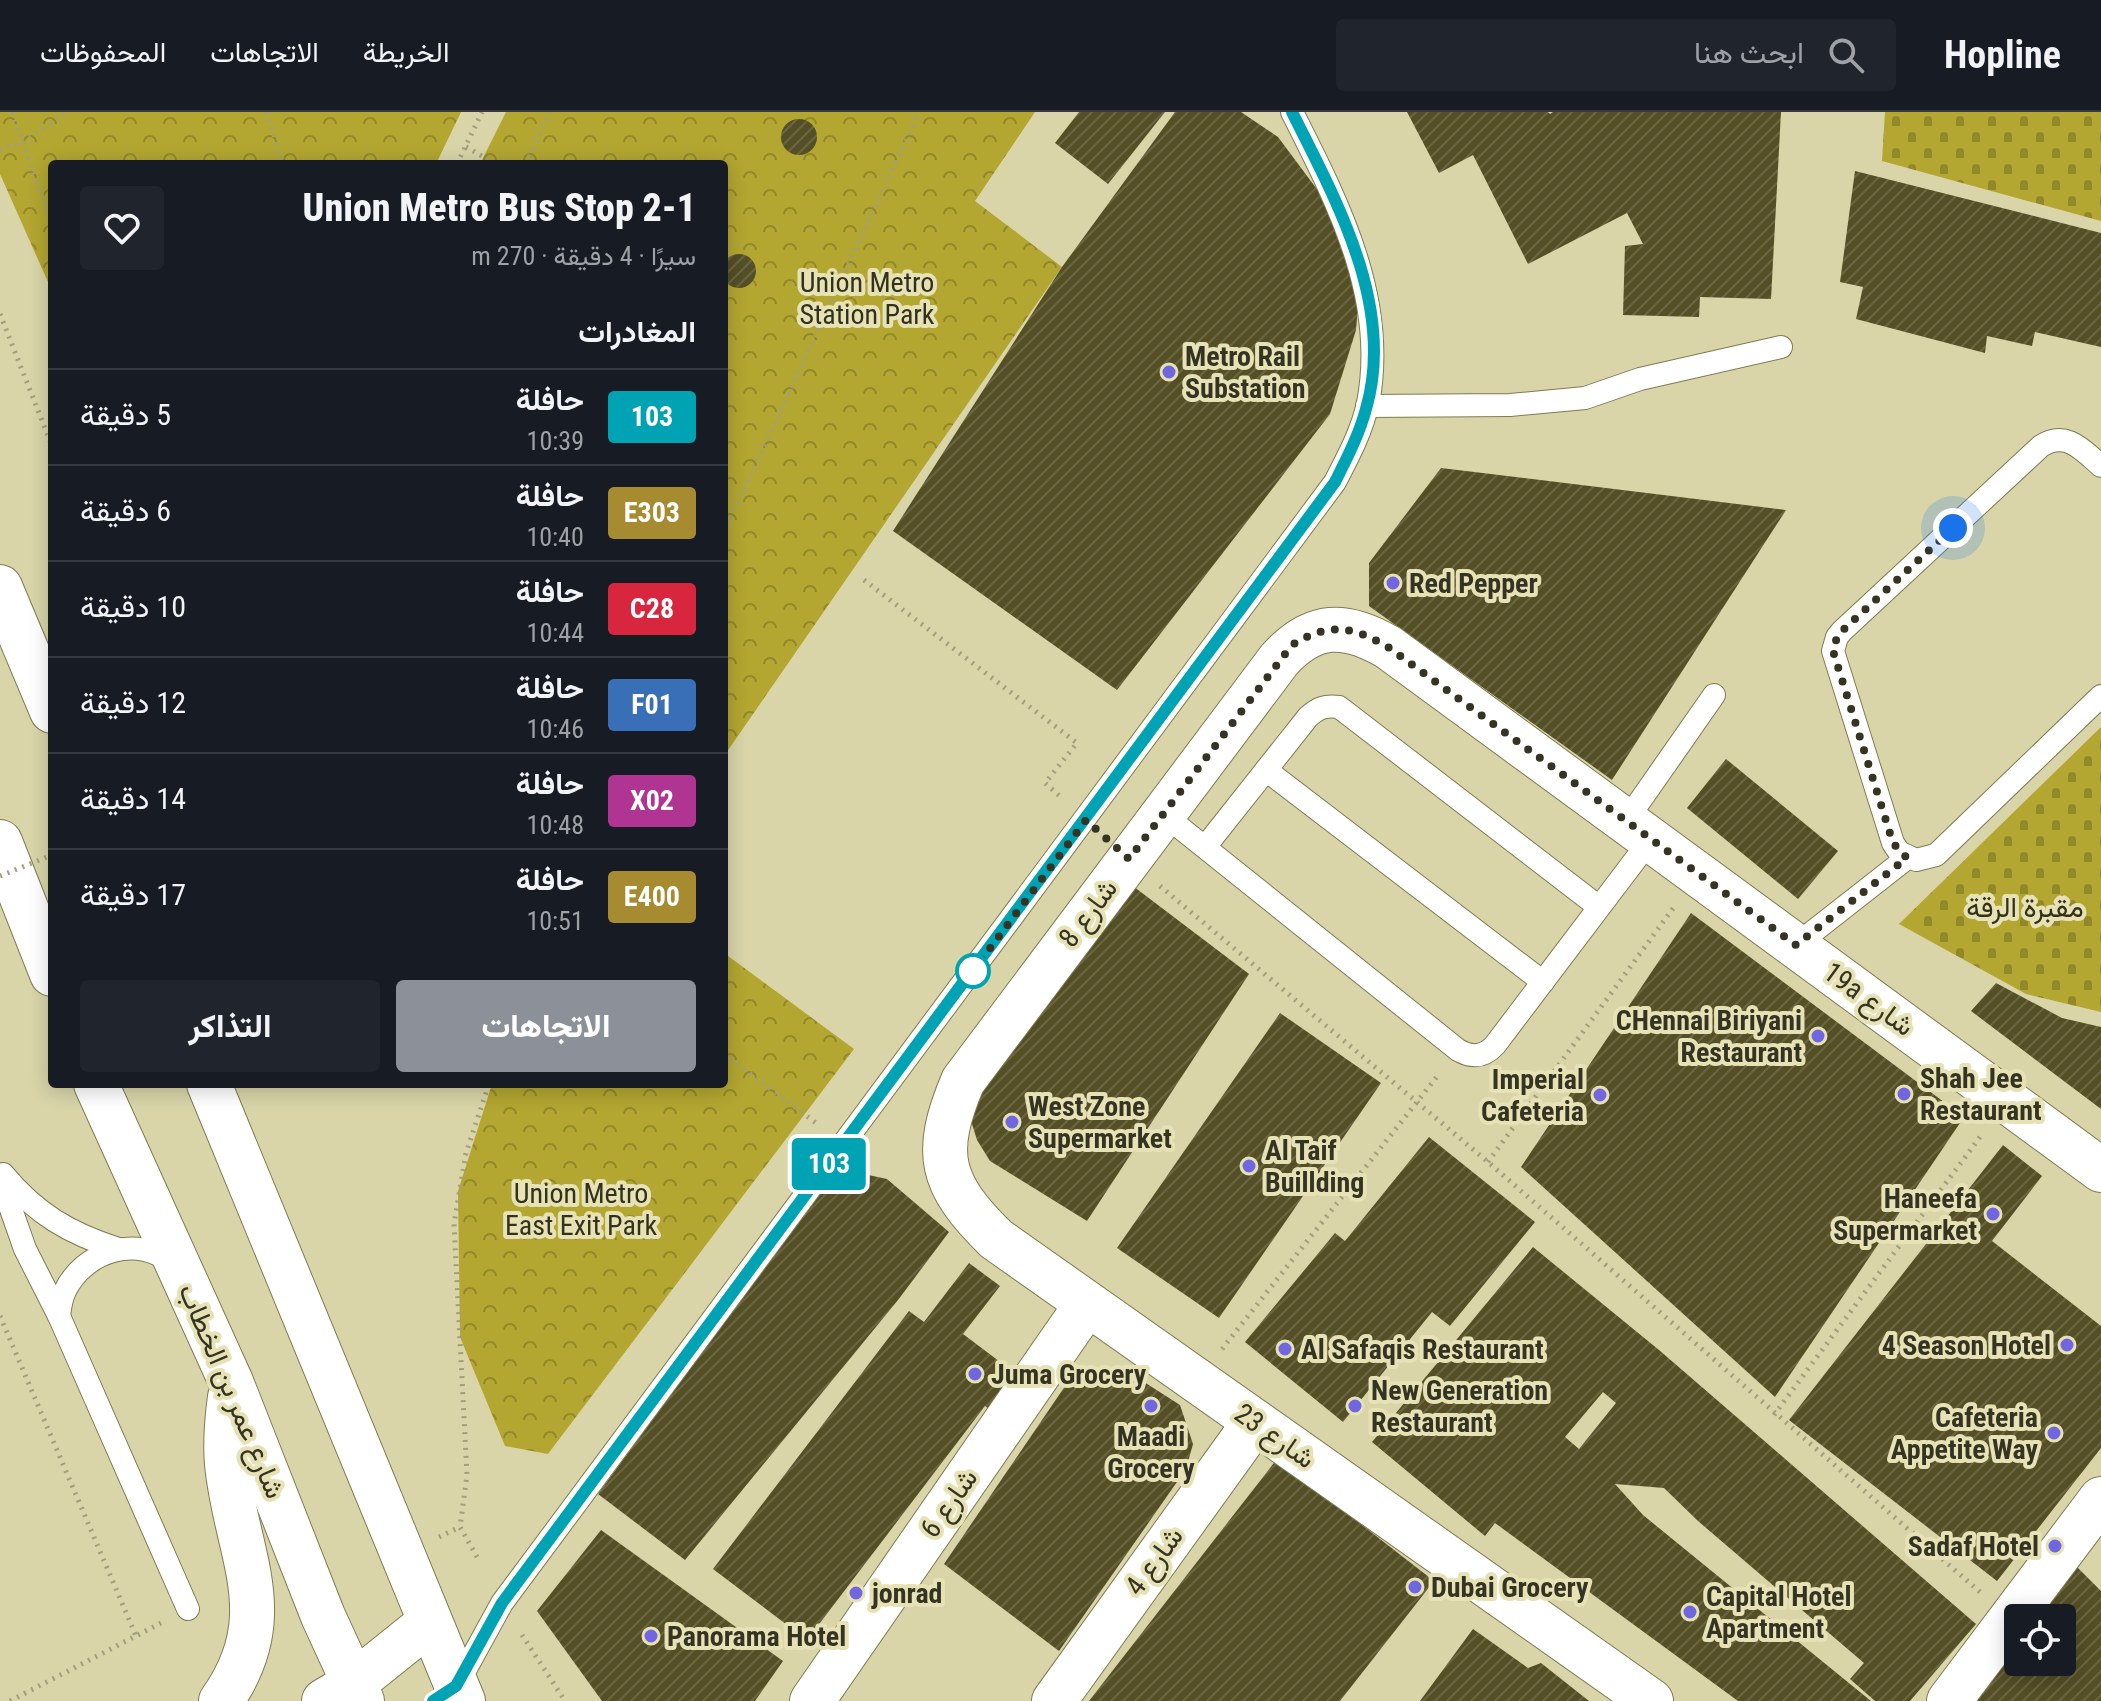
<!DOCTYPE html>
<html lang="ar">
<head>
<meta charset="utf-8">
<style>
	body { margin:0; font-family:"Roboto Condensed",Vazirmatn,sans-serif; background:#20242c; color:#f1f3f6; direction:rtl; height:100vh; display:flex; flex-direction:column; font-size:30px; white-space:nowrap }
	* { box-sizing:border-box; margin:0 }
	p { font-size:26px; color:#9ea1a6 }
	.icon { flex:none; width:44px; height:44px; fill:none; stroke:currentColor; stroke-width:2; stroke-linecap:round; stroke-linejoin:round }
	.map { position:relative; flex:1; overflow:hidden; direction:ltr }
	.panel { position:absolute; left:48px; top:48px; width:680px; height:928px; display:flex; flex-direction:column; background:#171b24; border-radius:8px; box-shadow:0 4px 20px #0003; direction:rtl }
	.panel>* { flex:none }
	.badge { padding:0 16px; border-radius:6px; font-size:28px; line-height:52px }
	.fabs { position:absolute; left:2004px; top:1492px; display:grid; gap:16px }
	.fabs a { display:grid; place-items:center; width:72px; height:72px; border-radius:8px; background:#171b24; box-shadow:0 4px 20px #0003; font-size:40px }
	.you { position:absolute; width:40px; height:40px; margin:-20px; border:6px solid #fff; border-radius:50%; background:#1a73e8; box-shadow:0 0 0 12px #1a73e833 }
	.map>.badge { position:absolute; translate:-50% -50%; box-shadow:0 0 0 4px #fff }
	h2 { padding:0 32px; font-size:30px; line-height:72px }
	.round { display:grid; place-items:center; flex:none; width:84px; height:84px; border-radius:8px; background:#20242c }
	.summary { display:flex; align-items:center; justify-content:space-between; height:136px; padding:0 32px }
	h1 { font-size:38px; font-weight:800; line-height:60px }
	.action { display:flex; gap:16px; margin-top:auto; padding:16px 32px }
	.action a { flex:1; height:92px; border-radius:8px; background:#8c9099; color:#fff; font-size:32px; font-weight:800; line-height:92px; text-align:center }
	.action a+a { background:#20242c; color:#f1f3f6 }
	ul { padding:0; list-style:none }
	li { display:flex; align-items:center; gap:24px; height:96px; padding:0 32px; border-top:2px solid #363941 }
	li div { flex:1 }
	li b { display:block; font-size:30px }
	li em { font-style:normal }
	li .badge { min-width:88px; font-weight:700; text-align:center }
	header { display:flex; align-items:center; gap:48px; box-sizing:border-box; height:112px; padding:0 40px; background:#171b24; border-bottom:2px solid #363941 }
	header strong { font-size:38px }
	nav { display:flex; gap:44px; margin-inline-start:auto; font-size:28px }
	.search { width:560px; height:72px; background:#20242c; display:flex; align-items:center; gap:20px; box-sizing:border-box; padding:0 28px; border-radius:8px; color:#9ea1a6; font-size:30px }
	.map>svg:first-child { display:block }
	.forest { fill:url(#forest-crowns) }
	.cemetery { fill:url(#cemetery-stones) }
	.building { fill:url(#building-hatch); fill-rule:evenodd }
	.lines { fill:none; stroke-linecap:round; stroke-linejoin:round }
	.lane-casing { stroke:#7f7b52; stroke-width:24 }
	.street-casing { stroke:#7f7b52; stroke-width:46 }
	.secondary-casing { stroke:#7f7b52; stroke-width:46 }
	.path { stroke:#a29f7c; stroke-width:5; stroke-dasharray:2 6; stroke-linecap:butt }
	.lane { stroke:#fff; stroke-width:22 }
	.street { stroke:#fff; stroke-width:44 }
	.secondary { stroke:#fff; stroke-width:44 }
	.path-bridge { stroke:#a29f7c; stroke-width:5; stroke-dasharray:2 6; stroke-linecap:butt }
	.line-casing { stroke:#fff; stroke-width:18 }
	.line { stroke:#00a3b4; stroke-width:12 }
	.walk { stroke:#353321; stroke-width:8; stroke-dasharray:0 14.4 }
	.poi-dot { fill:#7066e0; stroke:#e7e2b5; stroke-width:3 }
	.stop-dot { fill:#fff; stroke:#00a3b4; stroke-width:4 }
	.labels { text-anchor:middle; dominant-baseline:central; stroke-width:8; stroke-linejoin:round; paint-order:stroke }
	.park-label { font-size:28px; fill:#33311a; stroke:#e7e2b5 }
	.poi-label { font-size:28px; font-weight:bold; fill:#353321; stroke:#e7e2b5; text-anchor:start }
	.street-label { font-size:28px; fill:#353321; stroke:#e7e2b5 }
</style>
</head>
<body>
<header>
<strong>Hopline</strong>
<div class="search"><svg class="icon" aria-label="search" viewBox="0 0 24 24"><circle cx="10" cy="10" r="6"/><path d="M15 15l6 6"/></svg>ابحث هنا</div>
<nav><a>الخريطة</a><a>الاتجاهات</a><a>المحفوظات</a></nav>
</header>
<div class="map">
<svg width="2101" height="1589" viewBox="0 0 2101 1589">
	<defs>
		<pattern id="forest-crowns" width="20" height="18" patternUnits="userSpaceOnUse" patternTransform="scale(2)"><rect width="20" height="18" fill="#b3a631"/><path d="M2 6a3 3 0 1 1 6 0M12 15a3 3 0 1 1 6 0" fill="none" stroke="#928829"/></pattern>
		<pattern id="cemetery-stones" width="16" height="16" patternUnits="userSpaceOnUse" patternTransform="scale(2)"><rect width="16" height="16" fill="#b3a631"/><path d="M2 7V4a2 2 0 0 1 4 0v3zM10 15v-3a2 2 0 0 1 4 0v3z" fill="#928829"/></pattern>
		<pattern id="building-hatch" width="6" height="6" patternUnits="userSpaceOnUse" patternTransform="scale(2)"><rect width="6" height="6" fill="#544f25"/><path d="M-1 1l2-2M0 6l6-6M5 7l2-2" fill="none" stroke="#6a6643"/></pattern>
	</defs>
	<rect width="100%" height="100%" fill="#d9d5a9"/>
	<g class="forest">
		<path d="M0 0H461L436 52H52V179L0 62Z"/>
		<path d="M506 0H1035L975 89 1062 155 724 644V52H480Z"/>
		<path d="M724 841 854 937 548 1342 505 1334 460 1225 458 1079 492 972H724Z"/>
	</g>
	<g class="cemetery">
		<path d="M1885 0H2101V109L1882 49Z"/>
		<path d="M2101 615V900L2026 882 1899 812Z"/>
	</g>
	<g class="building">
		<path d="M1079 0H1165L1108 72 1055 31Z"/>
		<path d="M1175 0H1241L1278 25 1319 80 1346 139 1359 182 1356 218 1330 302 1117 578 893 419 1062 155Z"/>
		<path d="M1407 0H1548L1550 2 1553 0H1781L1771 187 1700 185 1699 205 1623 203 1625 134 1643 132 1627 101 1528 152 1473 43 1439 61Z"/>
		<circle cx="799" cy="25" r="18"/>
		<path d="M1855 59 2101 121V235L2035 220 2032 234 1987 224 1985 241 1856 207 1863 175 1840 170Z"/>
		<circle cx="739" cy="159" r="17"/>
		<path d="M1441 356 1786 398 1612 668 1369 494V451Z"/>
		<path d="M1726 647 1838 739 1798 787 1687 696Z"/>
		<path d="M1121 765 1249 862 1087 1109 990 1049 977 1028 967 996Z"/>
		<path d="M1691 801 1964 1005 1775 1285 1521 1055Z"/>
		<path d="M1996 871 2062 906 2101 915V997L1971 899Z"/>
		<path d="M1280 901 1381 971 1219 1206 1117 1136Z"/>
		<path d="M1429 1025 1535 1110 1450 1214 1432 1200 1343 1310 1245 1230 1335 1121 1345 1129Z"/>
		<path d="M2003 1033 2042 1064 1992 1129 2101 1214V1336L1997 1469 1789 1308Z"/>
		<path d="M845 1058 887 1067 949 1120 898 1188 685 1448 598 1382 821 1078Z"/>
		<path d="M1533 1135 1659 1238 1976 1512 1910 1589H1875L1850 1567 1864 1551 1698 1409 1664 1376 1615 1372 1643 1403 1871 1589H1738L1495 1411 1485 1424 1372 1330ZM1603 1280 1616 1291 1579 1337 1565 1325Z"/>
		<path d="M969 1151 1000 1174 963 1222 1020 1265 993 1300 985 1294 807 1528 713 1457 909 1199 924 1210Z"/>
		<path d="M1074 1261H1130L1180 1293 1193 1332 1186 1357 1059 1539 944 1452Z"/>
		<path d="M1277 1347 1434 1469 1340 1589H1089Z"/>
		<path d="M601 1418 783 1549 755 1589H602L537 1499Z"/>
		<path d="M2072 1450 2101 1479V1589H1961L2018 1518V1550H2062V1506H2028Z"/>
		<path d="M1473 1517 1528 1556 1541 1551 1589 1589H1420Z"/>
	</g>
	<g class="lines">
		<defs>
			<g id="lane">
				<path d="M1367 294 1510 293 1585 286 1640 267 1781 235"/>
				<path d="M2101 354C2083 338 2066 318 2041 334L1842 519 1837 525 1833 539 1893 731 1899 740 1916 748 1936 743 2101 584"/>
				<path d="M1266 658 1543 870"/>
				<path d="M1163 702 1458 938C1472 946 1484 945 1495 933L1651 727"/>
				<path d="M1626 709 1714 583"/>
				<path d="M1205 735 1308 605C1318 596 1325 593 1339 595L1599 795"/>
				<path d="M1796 833 1907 746"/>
				<path d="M3 1062C36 1102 69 1121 118 1137"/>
				<path d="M0 1066 25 1137 59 1204 188 1497"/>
				<path d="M59 1204C60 1196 61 1187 65 1179 83 1140 138 1121 172 1152"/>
				<path d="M457 1573 502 1491 1335 370C1348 345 1362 319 1368 291 1388 187 1338 91 1292 0"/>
			</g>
			<g id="street">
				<path d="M812 1589 1087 1192"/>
				<path d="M1054 1589 1255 1310"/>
				<path d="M1651 1589 996 1127C940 1072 932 1042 963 969L1279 548C1313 510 1345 510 1388 535L2101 1058"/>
				<path d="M1949 1589 2101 1387"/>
			</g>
			<g id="secondary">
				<path d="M0 475 52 599"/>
				<path d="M0 730 52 862"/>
				<path d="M96 972 231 1270 323 1504 362 1589"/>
				<path d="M209 972 463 1589"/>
				<path d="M221 1589C282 1503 236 1443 227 1352 225 1330 227 1307 230 1285"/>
				<path d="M324 1589 354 1571 430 1510"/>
			</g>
		</defs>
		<use href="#lane" class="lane-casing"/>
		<use href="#street" class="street-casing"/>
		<use href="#secondary" class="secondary-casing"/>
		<g class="path">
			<path d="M12 0 52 113"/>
			<path d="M267 0 283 52"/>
			<path d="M466 35 496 52"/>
			<path d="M0 38 23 30 67 0"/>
			<path d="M457 52 482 0"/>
			<path d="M526 52 549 0"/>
			<path d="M0 202 52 334"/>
			<path d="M724 421 919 0"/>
			<path d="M864 468 1077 631 1045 671 1063 687"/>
			<path d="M1160 774 1488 1050 1980 1480"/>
			<path d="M724 942 820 1014"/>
			<path d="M1488 1050 1674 795"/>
			<path d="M0 1204 136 1524"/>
			<path d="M1222 1237 1439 962"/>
			<path d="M1774 1303 1983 1021"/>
			<path d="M439 1425 460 1415"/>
			<path d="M477 1445 460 1415 467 1363 454 1112 466 1041 489 972"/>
			<path d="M522 1523 565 1589"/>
			<path d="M10 1589 161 1511"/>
		</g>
		<use href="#lane" class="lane"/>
		<use href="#street" class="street"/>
		<use href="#secondary" class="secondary"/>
		<path class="path-bridge" d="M0 764 52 743"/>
	</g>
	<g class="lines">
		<defs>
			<path id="line" d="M433 1589 456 1574 502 1491 1335 370C1347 346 1359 323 1366 297 1396 195 1336 88 1292 0"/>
		</defs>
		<use href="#line" class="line-casing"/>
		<use href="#line" class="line"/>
		<path class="walk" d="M973 859 1086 708 1129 747 1292 533C1329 510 1352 514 1388 535L1796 833 1907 746 1893 731 1833 539 1837 525 1842 519 1953 416"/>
	</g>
	<g class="poi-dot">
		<circle cx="1169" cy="260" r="8"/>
		<circle cx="1393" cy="471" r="8"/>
		<circle cx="1818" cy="924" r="8"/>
		<circle cx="1904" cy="982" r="8"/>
		<circle cx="1600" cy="983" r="8"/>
		<circle cx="1012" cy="1010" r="8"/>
		<circle cx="1249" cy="1054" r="8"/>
		<circle cx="1993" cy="1102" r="8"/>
		<circle cx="2067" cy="1233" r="8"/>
		<circle cx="1285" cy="1237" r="8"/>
		<circle cx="975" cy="1262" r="8"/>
		<circle cx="1151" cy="1294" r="8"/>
		<circle cx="1355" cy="1294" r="8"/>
		<circle cx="2054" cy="1321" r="8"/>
		<circle cx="2055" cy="1434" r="8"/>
		<circle cx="1415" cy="1475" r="8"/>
		<circle cx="856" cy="1481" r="8"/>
		<circle cx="1690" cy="1500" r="8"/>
		<circle cx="651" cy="1524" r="8"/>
	</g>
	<circle class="stop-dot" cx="973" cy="859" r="16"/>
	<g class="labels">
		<g class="park-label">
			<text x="867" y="170">Union Metro<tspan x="867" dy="32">Station Park</tspan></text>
			<text x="2025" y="795">مقبرة الرقة</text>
			<text x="581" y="1081">Union Metro<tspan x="581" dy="32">East Exit Park</tspan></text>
		</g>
		<g class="poi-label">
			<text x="1185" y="244">Metro Rail<tspan x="1185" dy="32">Substation</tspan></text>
			<text x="1409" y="471">Red Pepper</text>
			<text x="1802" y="908" text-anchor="end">CHennai Biriyani<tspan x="1802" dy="32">Restaurant</tspan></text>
			<text x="1920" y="966">Shah Jee<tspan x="1920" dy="32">Restaurant</tspan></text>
			<text x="1584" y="967" text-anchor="end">Imperial<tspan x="1584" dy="32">Cafeteria</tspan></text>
			<text x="1028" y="994">West Zone<tspan x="1028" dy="32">Supermarket</tspan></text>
			<text x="1265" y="1038">Al Taif<tspan x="1265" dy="32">Buillding</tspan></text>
			<text x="1977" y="1086" text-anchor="end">Haneefa<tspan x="1977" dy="32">Supermarket</tspan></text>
			<text x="2051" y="1233" text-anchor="end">4 Season Hotel</text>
			<text x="1301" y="1237">Al Safaqis Restaurant</text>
			<text x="991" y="1262">Juma Grocery</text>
			<text x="1371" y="1278">New Generation<tspan x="1371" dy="32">Restaurant</tspan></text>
			<text x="2038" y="1305" text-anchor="end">Cafeteria<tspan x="2038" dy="32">Appetite Way</tspan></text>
			<text x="1151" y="1324" text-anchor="middle">Maadi<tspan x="1151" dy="32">Grocery</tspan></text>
			<text x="2039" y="1434" text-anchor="end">Sadaf Hotel</text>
			<text x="1431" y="1475">Dubai Grocery</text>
			<text x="872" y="1481">jonrad</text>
			<text x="1706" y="1484">Capital Hotel<tspan x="1706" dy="32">Apartment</tspan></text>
			<text x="667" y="1524">Panorama Hotel</text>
		</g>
		<g class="street-label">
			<text transform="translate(1088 801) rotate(-53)">شارع 8</text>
			<text transform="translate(1869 887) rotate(36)">19a شارع</text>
			<text transform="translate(232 1279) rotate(67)">شارع عمر بن الخطاب</text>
			<text transform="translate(1275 1324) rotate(35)">شارع 23</text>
			<text transform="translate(949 1391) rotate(-55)">شارع 6</text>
			<text transform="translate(1154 1449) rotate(-54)">شارع 4</text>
		</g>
	</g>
</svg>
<div class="fabs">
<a><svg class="icon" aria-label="locate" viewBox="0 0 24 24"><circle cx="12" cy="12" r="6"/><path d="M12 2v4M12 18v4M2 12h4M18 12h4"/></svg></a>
</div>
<div class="you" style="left:1953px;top:416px"></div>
<b class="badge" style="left:829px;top:1052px;background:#00a3b4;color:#fff">103</b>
<section class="panel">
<div class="summary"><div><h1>Union Metro Bus Stop 2-1</h1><p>سيرًا · 4 دقيقة · 270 m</p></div><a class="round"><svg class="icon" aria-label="heart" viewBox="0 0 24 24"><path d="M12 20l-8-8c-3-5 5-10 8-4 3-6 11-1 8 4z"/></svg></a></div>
<h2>المغادرات</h2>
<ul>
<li><span class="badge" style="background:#00a3b4;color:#fff">103</span><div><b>حافلة</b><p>10:39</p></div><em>5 دقيقة</em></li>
<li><span class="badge" style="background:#a78b30;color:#fff">E303</span><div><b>حافلة</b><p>10:40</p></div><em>6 دقيقة</em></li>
<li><span class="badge" style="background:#d7263d;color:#fff">C28</span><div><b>حافلة</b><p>10:44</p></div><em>10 دقيقة</em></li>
<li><span class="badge" style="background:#396fb7;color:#fff">F01</span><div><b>حافلة</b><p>10:46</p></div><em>12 دقيقة</em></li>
<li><span class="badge" style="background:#b03593;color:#fff">X02</span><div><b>حافلة</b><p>10:48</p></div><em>14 دقيقة</em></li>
<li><span class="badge" style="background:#a78b30;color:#fff">E400</span><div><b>حافلة</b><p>10:51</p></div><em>17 دقيقة</em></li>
</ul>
<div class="action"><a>الاتجاهات</a><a>التذاكر</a></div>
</section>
</div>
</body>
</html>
